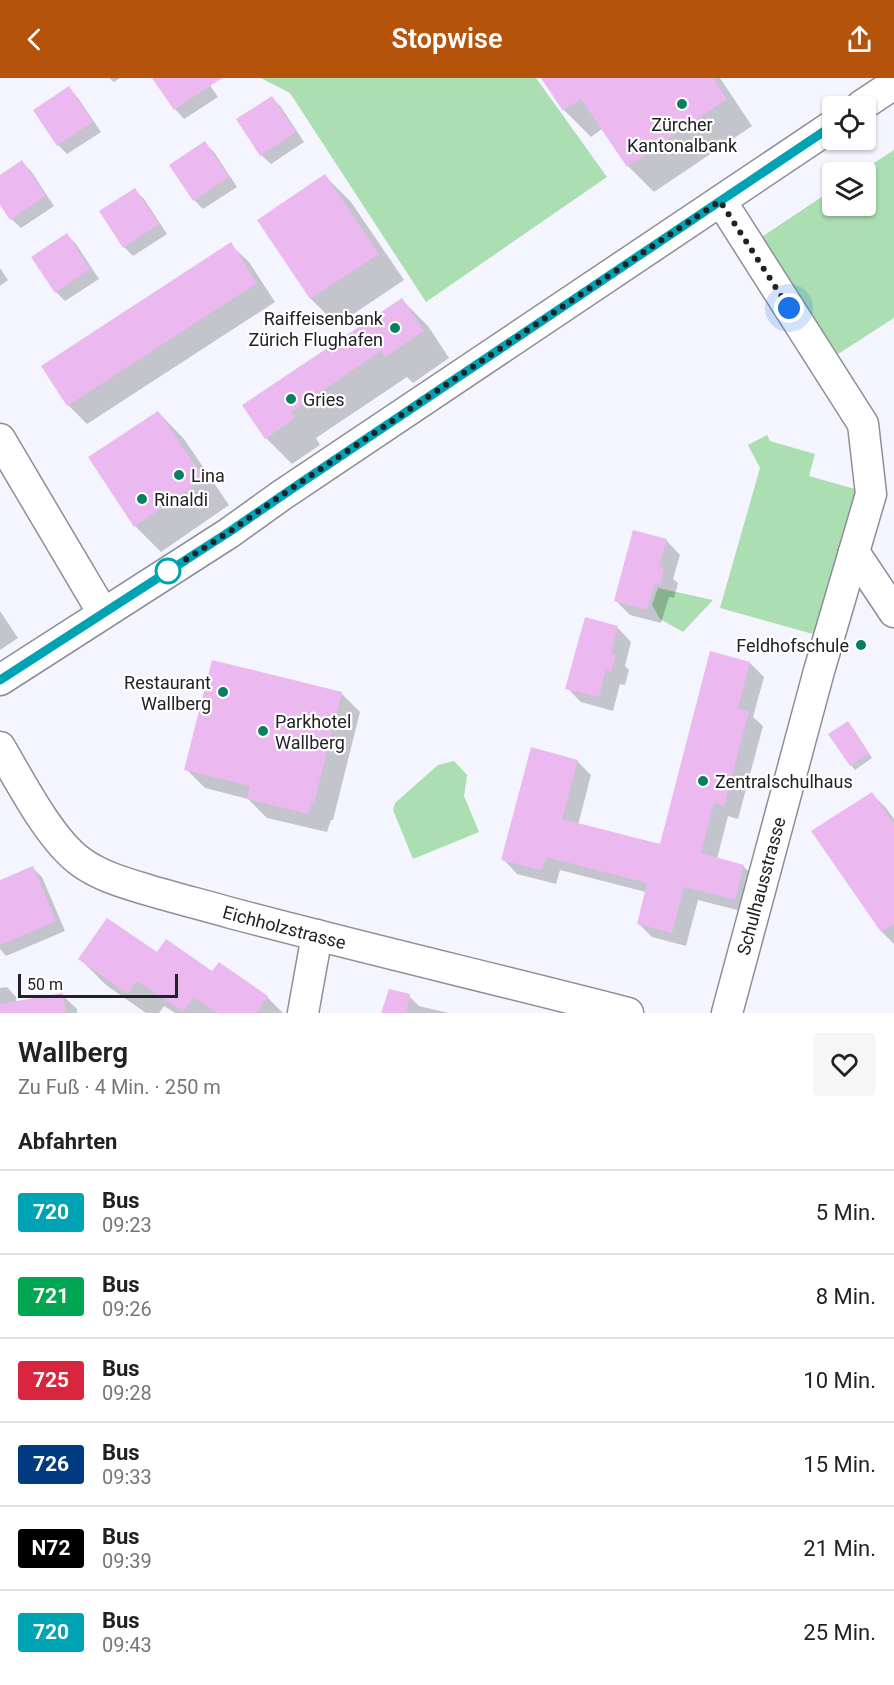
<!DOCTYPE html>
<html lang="de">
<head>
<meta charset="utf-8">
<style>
	body { margin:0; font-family:Roboto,sans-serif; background:#f6f6f6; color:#222; height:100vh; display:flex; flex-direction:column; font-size:22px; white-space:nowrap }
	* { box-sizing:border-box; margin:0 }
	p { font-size:20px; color:#767676 }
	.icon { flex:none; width:33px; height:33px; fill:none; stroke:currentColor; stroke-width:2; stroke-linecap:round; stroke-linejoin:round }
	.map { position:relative; height:935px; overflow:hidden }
	.sheet { display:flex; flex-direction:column; background:#fff; flex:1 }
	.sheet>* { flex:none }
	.badge { padding:0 12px; border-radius:4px; font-size:21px; line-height:39px }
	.buttons { position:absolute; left:822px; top:18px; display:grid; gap:12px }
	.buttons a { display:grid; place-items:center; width:54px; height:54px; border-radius:6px; background:#fff; box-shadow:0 2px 4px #0004; font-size:30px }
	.scale { position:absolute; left:18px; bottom:15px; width:160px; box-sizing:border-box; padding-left:6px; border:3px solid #212225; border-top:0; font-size:16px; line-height:21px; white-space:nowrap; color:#212225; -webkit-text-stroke:4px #fff; paint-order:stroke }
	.you { position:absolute; width:30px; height:30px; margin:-15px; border:4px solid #fff; border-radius:50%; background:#1a73e8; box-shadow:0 0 0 9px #1a73e833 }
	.map>.badge { position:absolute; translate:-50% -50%; box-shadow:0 0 0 3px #fff }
	h2 { padding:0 18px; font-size:22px; line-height:54px }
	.round { display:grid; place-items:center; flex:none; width:63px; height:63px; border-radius:6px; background:#f6f6f6 }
	.summary { display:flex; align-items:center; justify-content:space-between; height:102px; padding:0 18px }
	h1 { font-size:28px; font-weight:600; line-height:45px }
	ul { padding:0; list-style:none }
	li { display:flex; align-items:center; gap:18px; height:84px; padding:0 18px; border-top:2px solid #e0e0e0 }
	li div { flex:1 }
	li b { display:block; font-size:22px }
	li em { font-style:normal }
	li .badge { min-width:66px; font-weight:700; text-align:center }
	header { display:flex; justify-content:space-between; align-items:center; height:78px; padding:0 18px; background:#b45309; color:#fff; font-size:27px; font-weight:600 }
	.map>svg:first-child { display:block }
	.green { fill:#abdfb1 }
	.shadow { fill:#0003 }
	.building { fill:#ebb9ef }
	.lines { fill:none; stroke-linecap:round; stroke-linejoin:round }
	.minor-casing { stroke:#8d8e97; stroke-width:33 }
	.minor { stroke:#fff; stroke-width:30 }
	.line-casing { stroke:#fff; stroke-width:14 }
	.line { stroke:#00a3b4; stroke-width:9 }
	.walk { stroke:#212225; stroke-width:6; stroke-dasharray:0 10.8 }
	.poi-dot { fill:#058161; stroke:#fff; stroke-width:2 }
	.stop-dot { fill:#fff; stroke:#00a3b4; stroke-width:3 }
	.labels { text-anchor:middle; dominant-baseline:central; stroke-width:4.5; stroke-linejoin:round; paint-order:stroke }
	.poi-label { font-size:18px; fill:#212225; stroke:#fff; text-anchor:start }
	.street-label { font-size:18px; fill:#212225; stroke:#fff }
</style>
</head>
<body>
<header><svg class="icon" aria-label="back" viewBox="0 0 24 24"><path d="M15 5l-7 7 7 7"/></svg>Stopwise<svg class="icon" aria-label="share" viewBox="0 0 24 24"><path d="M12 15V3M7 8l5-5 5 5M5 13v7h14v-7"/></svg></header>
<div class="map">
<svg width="894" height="935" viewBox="0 0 894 935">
	<rect width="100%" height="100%" fill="#f4f5ff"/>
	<g class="green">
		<path d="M261 0H536L607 99 426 224 290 15Z"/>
		<path d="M894 72V240L838 276 760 160 832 112V128H866V94H860Z"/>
		<path d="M767 357 770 363 815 376 809 398 862 413 820 558 720 530 760 390 748 367Z"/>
		<path d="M658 510 713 522 683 554 660 541 652 527Z"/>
		<path d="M454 683 467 697 464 718 479 754 413 781 393 732 395 725 438 687Z"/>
	</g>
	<g class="shadow">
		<path d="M109 0H120L114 4Z"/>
		<path d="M154 0H205L218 19 184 41 175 31Z"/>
		<path d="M542 0H720L752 48 654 114 628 88 603 50 591 59 564 32Z"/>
		<path d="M69 10 78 20 101 54 67 76 58 67Z"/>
		<path d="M272 20 281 29 304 64 271 86 261 77Z"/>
		<path d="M204 65 214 74 237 109 203 131 194 122Z"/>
		<path d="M22 84 31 93 54 128 21 150 11 141 0 124V99Z"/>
		<path d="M325 98 351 124 404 202 337 247 311 221 259 142Z"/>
		<path d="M135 112 144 121 167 156 133 178 124 169Z"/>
		<path d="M67 157 76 166 99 201 65 223 56 214Z"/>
		<path d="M230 166 249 184 275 224 87 346 68 327Z"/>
		<path d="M0 190 8 202 0 208Z"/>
		<path d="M402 222 428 248 449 280 413 305 407 299 316 360 320 367 292 386 266 360 244 327Z"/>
		<path d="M158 334 184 361 229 427 161 474 135 448Z"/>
		<path d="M666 462 680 477 673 501 678 505 674 520 669 519 661 545 630 537 616 523Z"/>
		<path d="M0 533 18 560 0 572Z"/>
		<path d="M617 549 631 564 625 588 629 592 625 607 620 606 613 633 581 624 567 610Z"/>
		<path d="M750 585 764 599 753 639 763 648 738 741 728 738 717 781 743 788 757 802 749 835 698 822 686 868 652 859 638 845 646 814 560 792 556 806 517 796 503 781 577 683 591 697 578 747 661 768Z"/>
		<path d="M341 615 360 634 333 742H331L327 754 267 740 248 721 205 710 186 691Z"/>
		<path d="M852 649 872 680 855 692 851 687Z"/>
		<path d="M872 716 886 730 894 741V866L882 854Z"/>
		<path d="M33 790 42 799 65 853 6 878 0 871V804Z"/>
		<path d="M157 876 213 895 267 919 283 935H175L164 928 159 935H146L106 907 80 881Z"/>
		<path d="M7 909 16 919 18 935H0V910Z"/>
		<path d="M62 917 77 931V935H22Z"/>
		<path d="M409 918 419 928 449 935H383Z"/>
	</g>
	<g class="building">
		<path d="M152 0H222L174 32Z"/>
		<path d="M541 0H713L727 21 627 89 581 21 563 33Z"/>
		<path d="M69 8 93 44 57 68 33 32Z"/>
		<path d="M272 18 296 54 260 78 236 41Z"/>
		<path d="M205 63 229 99 193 123 169 87Z"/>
		<path d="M22 82 46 118 10 142 0 127V97Z"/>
		<path d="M325 96 379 176 310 221 257 142Z"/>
		<path d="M135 110 159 146 123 170 99 133Z"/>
		<path d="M67 155 90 191 55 215 31 179Z"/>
		<path d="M231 164 257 205 67 328 41 288Z"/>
		<path d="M402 220 424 253 385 279 381 273 291 334 295 340 265 361 242 327Z"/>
		<path d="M158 333 204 400 134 449 88 379Z"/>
		<path d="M633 452 667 461 659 489 664 490 660 507 655 505 647 532 614 523Z"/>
		<path d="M585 539 618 548 611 575 616 577 611 594 606 592 599 619 565 611Z"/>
		<path d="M710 573 750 584 738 630 749 633 724 728 714 725 701 775 744 787 735 822 684 809 672 855 637 846 647 805 546 779 542 792 501 782 531 669 578 682 562 741 660 766Z"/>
		<path d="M212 582 342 614 314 725 312 724 309 736 247 721 250 708 184 692Z"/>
		<path d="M848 643 869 675 850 688 828 656Z"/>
		<path d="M872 714 894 746V846L881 854 811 753Z"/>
		<path d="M33 788 56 843 0 867V802Z"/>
		<path d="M107 840 157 874 166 861 212 893 219 884 268 918 256 935H217L194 919 183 934 137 903 128 916 78 881Z"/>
		<path d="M389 911 410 916 406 935H381Z"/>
		<path d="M63 915 66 935H0V926Z"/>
	</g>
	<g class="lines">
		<defs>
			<g id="minor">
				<path d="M861 28 894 6"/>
				<path d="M721 123 863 346 871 416 819 593 727 935"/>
				<path d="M0 361 103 535"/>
				<path d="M854 474 894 534"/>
				<path d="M0 602 229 455 282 417 832 48"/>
				<path id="s1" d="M0 669C20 703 50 762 81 784 100 798 125 805 148 812 175 820 203 827 231 835 363 870 496 901 628 935"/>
				<path d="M303 935 317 857"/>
			</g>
		</defs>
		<use href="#minor" class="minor-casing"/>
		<use href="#minor" class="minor"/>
	</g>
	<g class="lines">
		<defs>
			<path id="line" d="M0 602 229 454 302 404 832 48"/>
		</defs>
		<use href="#line" class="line-casing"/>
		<use href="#line" class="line"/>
		<path class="walk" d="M168 493 229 454 282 417 720 123 789 230"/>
	</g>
	<g class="poi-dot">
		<circle cx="682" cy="26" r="6"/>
		<circle cx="395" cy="250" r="6"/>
		<circle cx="291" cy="321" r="6"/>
		<circle cx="179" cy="397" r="6"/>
		<circle cx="142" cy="421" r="6"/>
		<circle cx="861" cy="567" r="6"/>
		<circle cx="223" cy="614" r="6"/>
		<circle cx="263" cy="653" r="6"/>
		<circle cx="703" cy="703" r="6"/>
	</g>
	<circle class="stop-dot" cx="168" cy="493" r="12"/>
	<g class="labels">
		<g class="poi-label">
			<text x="682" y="46" text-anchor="middle">Zürcher<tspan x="682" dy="21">Kantonalbank</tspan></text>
			<text x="383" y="240" text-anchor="end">Raiffeisenbank<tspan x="383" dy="21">Zürich Flughafen</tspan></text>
			<text x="303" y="321">Gries</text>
			<text x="191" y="397">Lina</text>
			<text x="154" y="421">Rinaldi</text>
			<text x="849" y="567" text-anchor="end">Feldhofschule</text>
			<text x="211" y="604" text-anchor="end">Restaurant<tspan x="211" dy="21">Wallberg</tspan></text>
			<text x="275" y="643">Parkhotel<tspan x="275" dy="21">Wallberg</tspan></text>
			<text x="715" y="703">Zentralschulhaus</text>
		</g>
		<g class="street-label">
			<text transform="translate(761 808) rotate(-75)">Schulhausstrasse</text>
			<text stroke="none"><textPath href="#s1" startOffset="356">Eichholzstrasse</textPath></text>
		</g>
	</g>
</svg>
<div class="buttons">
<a><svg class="icon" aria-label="locate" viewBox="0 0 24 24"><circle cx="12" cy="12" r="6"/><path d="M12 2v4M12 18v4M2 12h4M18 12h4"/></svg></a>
<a><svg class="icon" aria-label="layers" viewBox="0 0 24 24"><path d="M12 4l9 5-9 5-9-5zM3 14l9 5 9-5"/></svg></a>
</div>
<div class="scale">50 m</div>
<div class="you" style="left:789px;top:230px"></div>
</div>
<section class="sheet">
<div class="summary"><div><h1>Wallberg</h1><p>Zu Fuß · 4 Min. · 250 m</p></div><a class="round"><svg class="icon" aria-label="heart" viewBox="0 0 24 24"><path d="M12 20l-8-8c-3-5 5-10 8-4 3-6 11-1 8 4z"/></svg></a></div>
<h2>Abfahrten</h2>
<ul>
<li><span class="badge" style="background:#00a3b4;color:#fff">720</span><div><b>Bus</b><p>09:23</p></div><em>5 Min.</em></li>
<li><span class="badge" style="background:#00a651;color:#fff">721</span><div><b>Bus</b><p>09:26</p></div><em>8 Min.</em></li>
<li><span class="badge" style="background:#d7263d;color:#fff">725</span><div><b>Bus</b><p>09:28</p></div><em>10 Min.</em></li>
<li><span class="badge" style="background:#003b80;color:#fff">726</span><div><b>Bus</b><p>09:33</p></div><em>15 Min.</em></li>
<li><span class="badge" style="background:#000;color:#fff">N72</span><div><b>Bus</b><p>09:39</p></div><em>21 Min.</em></li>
<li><span class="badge" style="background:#00a3b4;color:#fff">720</span><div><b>Bus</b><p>09:43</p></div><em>25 Min.</em></li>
</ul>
</section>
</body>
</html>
